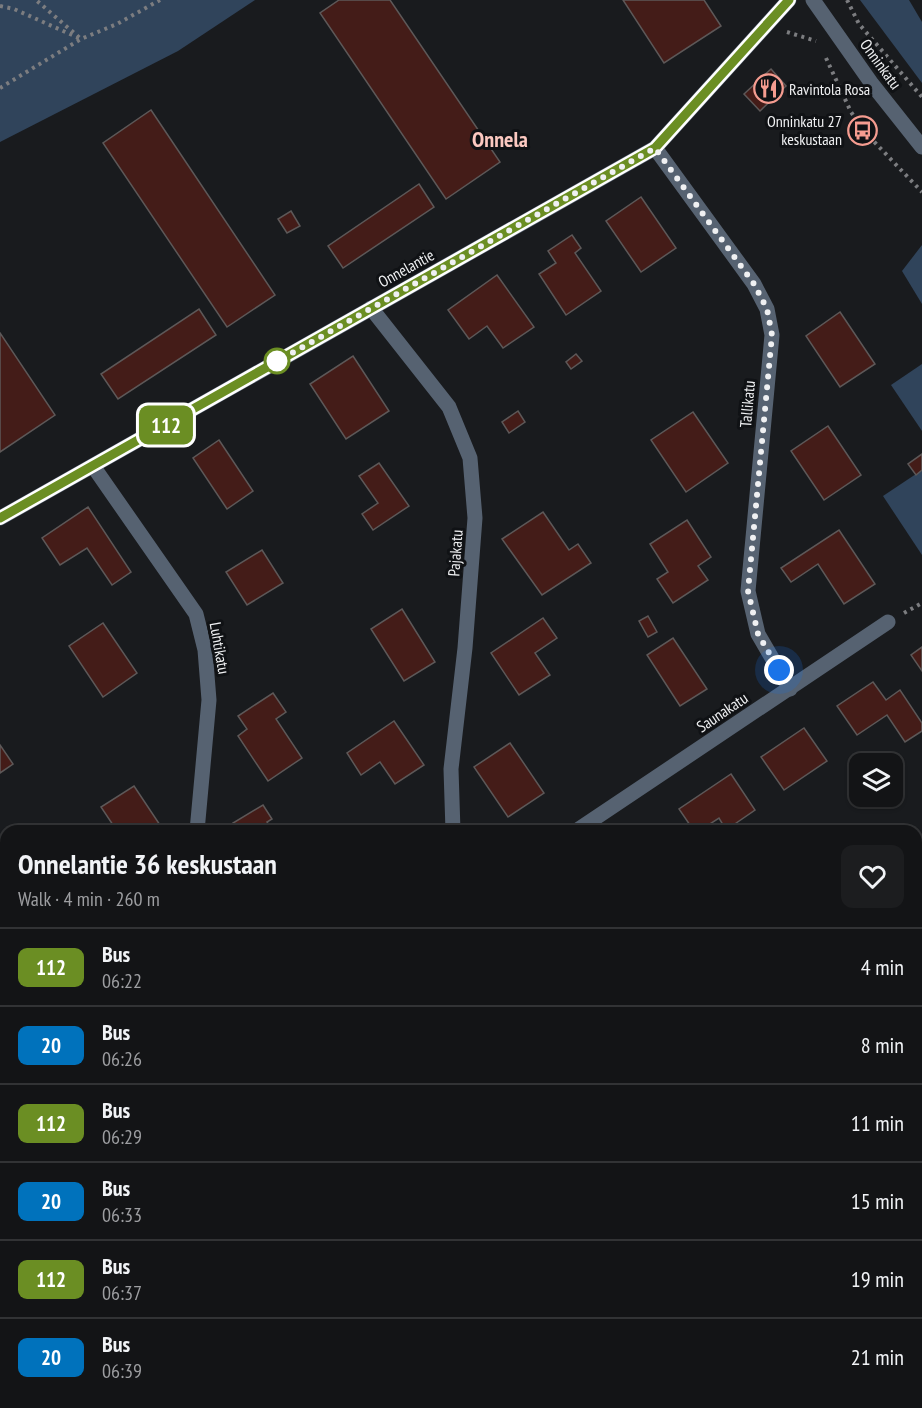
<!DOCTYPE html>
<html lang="en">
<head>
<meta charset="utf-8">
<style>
	body { margin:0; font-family:"PT Sans Narrow",sans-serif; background:#1c1d1f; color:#f1f3f6; height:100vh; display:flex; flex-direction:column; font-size:22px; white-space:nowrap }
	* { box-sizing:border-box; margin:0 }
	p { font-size:20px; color:#9d9ea1 }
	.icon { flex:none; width:33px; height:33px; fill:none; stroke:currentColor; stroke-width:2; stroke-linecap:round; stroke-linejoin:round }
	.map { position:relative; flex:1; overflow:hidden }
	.side { position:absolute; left:0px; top:825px; width:922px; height:584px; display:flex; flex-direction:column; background:#131416; border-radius:18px 18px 0 0; box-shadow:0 2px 4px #0004,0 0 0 2px #323335 }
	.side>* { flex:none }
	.badge { padding:0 12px; border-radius:9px; font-size:21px; line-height:39px }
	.buttons { position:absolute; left:849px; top:753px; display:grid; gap:12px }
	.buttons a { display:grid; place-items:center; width:54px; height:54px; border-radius:12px; background:#131416; box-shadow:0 2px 4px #0004,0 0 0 2px #323335; font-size:30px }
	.you { position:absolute; width:30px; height:30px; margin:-15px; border:4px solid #fff; border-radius:50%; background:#1a73e8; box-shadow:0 0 0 9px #1a73e833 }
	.map>.badge { position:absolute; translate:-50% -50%; box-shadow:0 0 0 3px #fff }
	.round { display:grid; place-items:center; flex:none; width:63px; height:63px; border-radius:12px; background:#1c1d1f }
	.summary { display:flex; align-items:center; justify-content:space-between; height:102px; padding:0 18px }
	h1 { font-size:28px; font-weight:800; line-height:45px }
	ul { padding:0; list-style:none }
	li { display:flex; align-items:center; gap:18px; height:78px; padding:0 18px; border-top:2px solid #323335 }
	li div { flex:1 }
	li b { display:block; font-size:22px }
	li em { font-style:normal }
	li .badge { min-width:66px; font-weight:700; text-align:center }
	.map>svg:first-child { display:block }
	.green { fill:#30445b }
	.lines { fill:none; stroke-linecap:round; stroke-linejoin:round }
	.stream { stroke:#00041d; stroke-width:8 }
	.building { fill:#441c18; stroke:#5d5858; stroke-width:1.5 }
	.path { stroke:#7c7d80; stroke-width:4; stroke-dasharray:3 4.5; stroke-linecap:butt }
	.minor { stroke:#566271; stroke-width:15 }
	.highway { stroke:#aac9ee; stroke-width:18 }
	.line-casing { stroke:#fff; stroke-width:14 }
	.line { stroke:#6b8e23; stroke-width:9 }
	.walk { stroke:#eff0f2; stroke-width:6; stroke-dasharray:0 10.8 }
	.stop-dot { fill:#fff; stroke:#6b8e23; stroke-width:3 }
	.labels { text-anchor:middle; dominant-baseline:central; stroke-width:6; stroke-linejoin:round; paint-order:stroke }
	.street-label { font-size:16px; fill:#eff0f2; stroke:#101215 }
	.poi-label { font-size:16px; fill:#eff0f2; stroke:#101215; text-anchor:start }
	.district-label { font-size:22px; font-weight:bold; fill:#fbc8c0; stroke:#101215 }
</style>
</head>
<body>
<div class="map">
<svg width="922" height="1408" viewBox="0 0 922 1408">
	<rect width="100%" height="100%" fill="#191b1e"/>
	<g class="green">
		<path d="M0 0H255L178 51 0 142Z"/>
		<path d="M860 0H909L922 22V83Z"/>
		<path d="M922 245V304L902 271Z"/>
		<path d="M922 364V431L891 385Z"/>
		<path d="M922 470V555L883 496Z"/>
		<path d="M922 941V1283L917 1287 916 944Z"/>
		<path d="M39 1402H766V1403L759 1408H30Z"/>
	</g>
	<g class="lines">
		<g class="stream">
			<path d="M916 848 922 846"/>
			<path d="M315 1402 316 1408"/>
			<path d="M0 1405 6 1401"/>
		</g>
	</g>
	<g class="building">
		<path d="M339 0H390L500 162 446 199 320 13Z"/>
		<path d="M623 0H704L721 26 664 63Z"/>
		<path d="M771 69 786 86 760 111 744 94Z"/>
		<path d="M151 110 275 295 227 327 103 143Z"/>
		<path d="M419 184 434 207 343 268 328 246Z"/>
		<path d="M641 197 676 248 641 272 606 221Z"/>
		<path d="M291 211 300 226 287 233 278 219Z"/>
		<path d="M572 235 581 248 575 253 601 291 566 315 539 274 556 263 548 251Z"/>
		<path d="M497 275 534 327 503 348 487 326 469 339 448 310Z"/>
		<path d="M199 309 216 335 118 399 101 374Z"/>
		<path d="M840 312 875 364 840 387 806 336Z"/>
		<path d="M0 333 55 415 0 452Z"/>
		<path d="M576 354 582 361 571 369 566 362Z"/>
		<path d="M353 356 389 411 346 439 310 384Z"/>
		<path d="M518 411 525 422 509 433 502 422Z"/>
		<path d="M693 412 728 463 686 492 651 440Z"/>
		<path d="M828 426 861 475 824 500 791 451Z"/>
		<path d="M219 440 253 491 227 509 193 458Z"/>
		<path d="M922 454V470L916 475 908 464Z"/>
		<path d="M379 463 409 506 373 530 362 514 378 503 359 476Z"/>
		<path d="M88 507 131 572 112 585 87 548 60 565 42 538Z"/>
		<path d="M543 512 569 550 578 544 591 563 542 595 502 539Z"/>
		<path d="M687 520 711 557 698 566 708 580 673 603 657 579 668 572 650 544Z"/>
		<path d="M839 530 875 584 844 604 818 564 791 582 781 568Z"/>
		<path d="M262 550 283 583 247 605 226 572Z"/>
		<path d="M402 609 435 662 404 681 371 629Z"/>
		<path d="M648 616 657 632 648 637 639 621Z"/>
		<path d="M543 618 557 638 535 653 550 675 519 695 491 653Z"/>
		<path d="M103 623 137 673 103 697 69 646Z"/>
		<path d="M673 638 707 689 680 706 647 655Z"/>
		<path d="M922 647V671L911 655Z"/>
		<path d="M873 682 886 700 900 690 922 723V731L905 742 887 715 857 735 837 706Z"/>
		<path d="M273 693 286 712 276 719 302 758 268 781 238 736 247 729 238 716Z"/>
		<path d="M394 721 424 765 395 784 380 762 361 775 347 753Z"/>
		<path d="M804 728 827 761 784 790 761 757Z"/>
		<path d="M510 743 544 793 508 817 474 767Z"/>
		<path d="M0 745 13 764 0 773Z"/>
		<path d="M731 774 755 810 726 830 719 818 699 831H694L679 809Z"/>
		<path d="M134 786 164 831H117L101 807Z"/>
		<path d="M263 805 272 819 267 822 273 831H238L233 823Z"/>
		<path d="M6 992V1025L0 1016V996Z"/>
		<path d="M0 1140 6 1149 0 1156Z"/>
		<path d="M6 1239V1286L0 1277V1243Z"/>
	</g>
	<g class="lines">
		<g class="path">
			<path d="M847 0 859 24 922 97"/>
			<path d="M0 6 14 9 81 39 36 0"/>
			<path d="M787 32 816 41"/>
			<path d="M826 58 851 112 863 130 922 192"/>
			<path d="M0 88 81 39 117 24 160 0"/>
			<path d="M904 613 922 603"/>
			<path d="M916 1042 922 1037"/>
			<path d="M472 1408 478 1402"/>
		</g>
		<g class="minor">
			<path d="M813 0 872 84 922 147"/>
			<path d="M655 148 754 284 767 309 772 335 748 591 758 634 790 689"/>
			<path d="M371 308 449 407 470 458 475 518 465 648 451 769 453 831"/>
			<path d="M93 466 196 614 205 650 209 700 197 831"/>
			<path d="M0 518 655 148 789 0"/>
			<path d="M576 831 888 622"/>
			<path d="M0 1214 6 1210"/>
		</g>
		<g class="highway">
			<path d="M916 1317 922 1313"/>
			<path d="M916 1384 922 1380"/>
			<path d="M800 1408 807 1402"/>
			<path d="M885 1408 892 1402"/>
		</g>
	</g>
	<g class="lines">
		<defs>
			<path id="line" d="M0 518 655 148 789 0"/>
		</defs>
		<use href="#line" class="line-casing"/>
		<use href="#line" class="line"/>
		<path class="walk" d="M277 361 271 365 655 148 754 284 767 309 772 335 748 591 758 634 779 670"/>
	</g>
	<defs>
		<symbol id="restaurant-ring" viewBox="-11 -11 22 22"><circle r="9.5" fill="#101215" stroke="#f59c90" stroke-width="1.5"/><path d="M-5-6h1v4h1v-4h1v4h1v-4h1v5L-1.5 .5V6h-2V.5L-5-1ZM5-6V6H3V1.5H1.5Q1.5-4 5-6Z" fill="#f59c90"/></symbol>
		<symbol id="bus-ring" viewBox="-11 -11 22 22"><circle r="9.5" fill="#101215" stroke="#f59c90" stroke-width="1.5"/><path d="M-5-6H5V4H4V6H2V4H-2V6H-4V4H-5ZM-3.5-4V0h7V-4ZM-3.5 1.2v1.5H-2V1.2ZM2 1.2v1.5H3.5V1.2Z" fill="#f59c90"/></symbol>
	</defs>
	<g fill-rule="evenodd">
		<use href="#restaurant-ring" x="752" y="72" width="33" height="33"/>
		<use href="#bus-ring" x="846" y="114" width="33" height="33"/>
	</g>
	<circle class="stop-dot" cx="277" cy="361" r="12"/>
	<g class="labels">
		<g class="street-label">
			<text transform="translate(881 64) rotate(54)">Onninkatu</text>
			<text transform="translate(406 268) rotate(-29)">Onnelantie</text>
			<text transform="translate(747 404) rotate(-85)">Tallikatu</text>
			<text transform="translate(455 553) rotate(-86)">Pajakatu</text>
			<text transform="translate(220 648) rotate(80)">Luhtikatu</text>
			<text transform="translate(722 712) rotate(-34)">Saunakatu</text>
		</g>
		<g class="poi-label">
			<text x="789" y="89">Ravintola Rosa</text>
			<text x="842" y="121" text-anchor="end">Onninkatu 27<tspan x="842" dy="18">keskustaan</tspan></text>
		</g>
		<g class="district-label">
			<text x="500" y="139">Onnela</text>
		</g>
	</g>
</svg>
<div class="buttons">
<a><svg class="icon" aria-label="layers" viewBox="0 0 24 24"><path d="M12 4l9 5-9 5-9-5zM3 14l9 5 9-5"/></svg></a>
</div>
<div class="you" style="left:779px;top:670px"></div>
<b class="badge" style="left:166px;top:425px;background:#6b8e23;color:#fff">112</b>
<section class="side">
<div class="summary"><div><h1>Onnelantie 36 keskustaan</h1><p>Walk · 4 min · 260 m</p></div><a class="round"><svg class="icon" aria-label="heart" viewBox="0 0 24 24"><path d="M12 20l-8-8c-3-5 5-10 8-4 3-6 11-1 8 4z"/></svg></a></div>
<ul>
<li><span class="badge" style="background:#6b8e23;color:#fff">112</span><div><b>Bus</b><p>06:22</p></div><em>4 min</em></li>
<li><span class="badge" style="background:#0072bc;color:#fff">20</span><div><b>Bus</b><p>06:26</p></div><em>8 min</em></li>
<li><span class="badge" style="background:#6b8e23;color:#fff">112</span><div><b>Bus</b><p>06:29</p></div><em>11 min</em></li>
<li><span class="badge" style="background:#0072bc;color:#fff">20</span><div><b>Bus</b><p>06:33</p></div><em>15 min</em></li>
<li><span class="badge" style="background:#6b8e23;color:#fff">112</span><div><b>Bus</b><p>06:37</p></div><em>19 min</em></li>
<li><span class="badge" style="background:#0072bc;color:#fff">20</span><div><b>Bus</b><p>06:39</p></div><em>21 min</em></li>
</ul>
</section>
</div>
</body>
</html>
